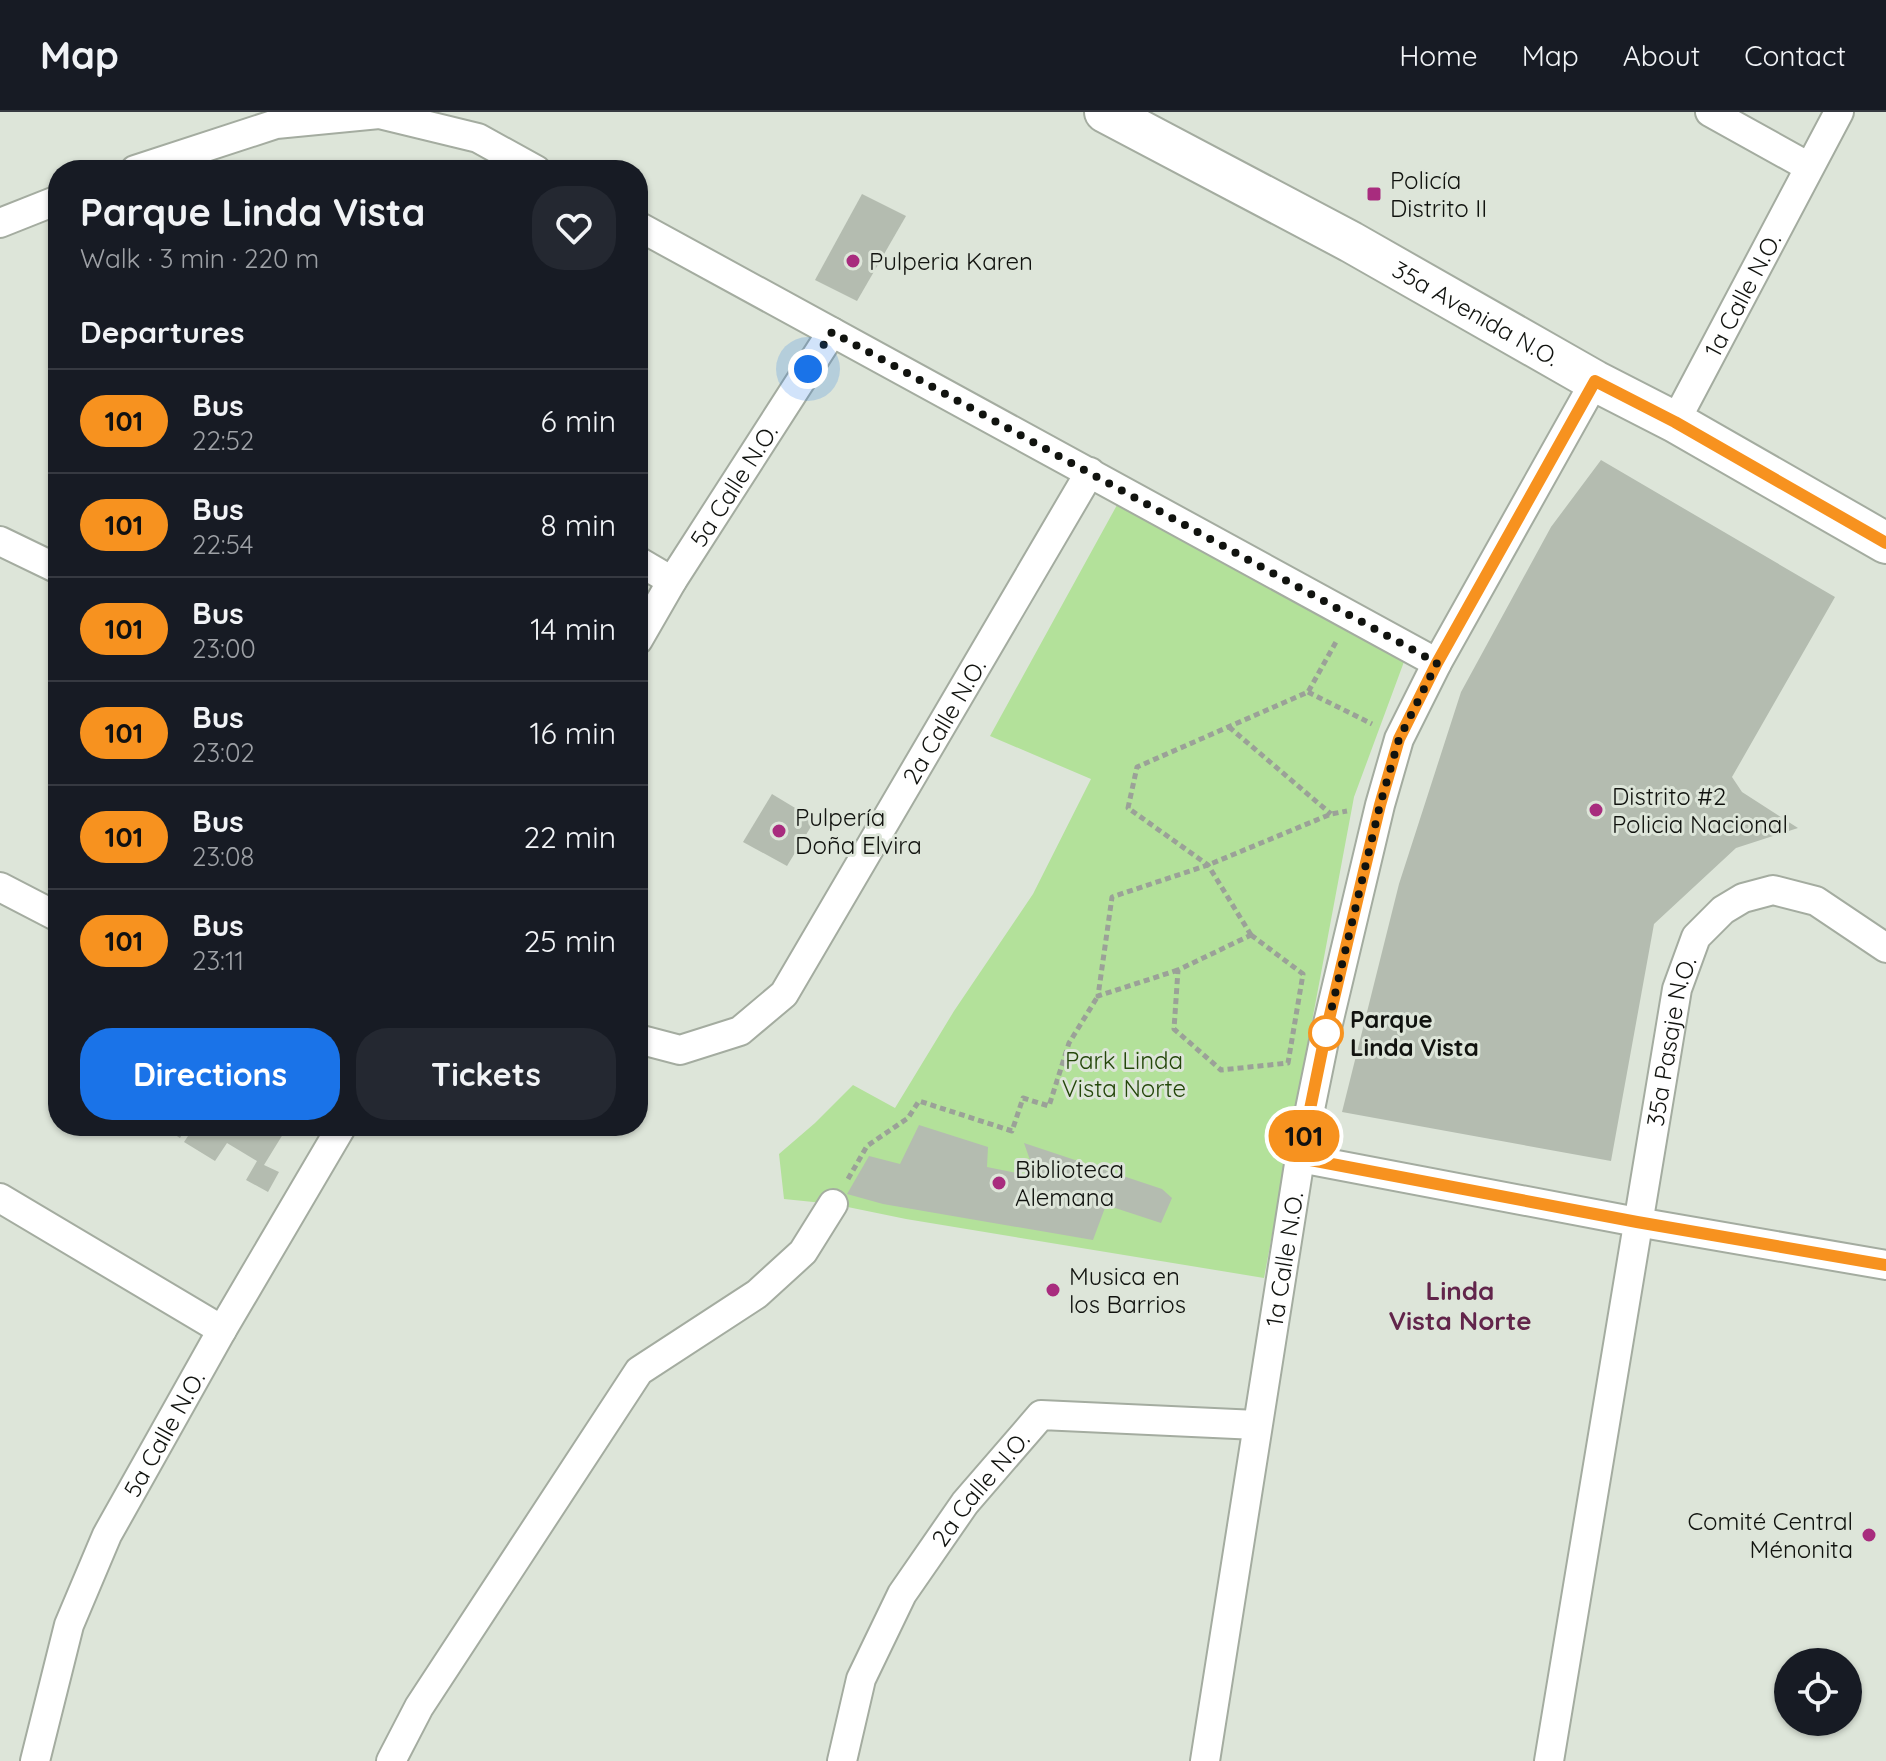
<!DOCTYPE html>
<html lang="en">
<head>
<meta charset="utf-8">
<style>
	body { margin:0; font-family:Quicksand,sans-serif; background:#242831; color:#f1f3f6; height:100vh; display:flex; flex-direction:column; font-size:30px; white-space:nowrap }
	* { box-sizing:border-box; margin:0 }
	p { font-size:26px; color:#9ea1a6 }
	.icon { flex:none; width:44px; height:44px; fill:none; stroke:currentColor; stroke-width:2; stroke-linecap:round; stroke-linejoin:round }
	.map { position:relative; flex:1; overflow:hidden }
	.details { position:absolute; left:48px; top:48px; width:600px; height:976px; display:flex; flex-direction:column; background:#171b24; border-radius:32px; box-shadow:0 2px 6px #0004 }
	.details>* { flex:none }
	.badge { padding:0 16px; border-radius:26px; font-size:28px; line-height:52px }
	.buttons { position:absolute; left:1774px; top:1536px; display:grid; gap:16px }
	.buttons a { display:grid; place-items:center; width:88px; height:88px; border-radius:50%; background:#171b24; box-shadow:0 2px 6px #0004; font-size:40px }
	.you { position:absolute; width:40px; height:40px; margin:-20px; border:6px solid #fff; border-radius:50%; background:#1a73e8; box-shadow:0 0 0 12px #1a73e833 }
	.map>.badge { position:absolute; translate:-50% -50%; box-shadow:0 0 0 4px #fff }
	h2 { padding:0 32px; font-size:30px; line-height:72px }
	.round { display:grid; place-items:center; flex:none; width:84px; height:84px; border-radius:32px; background:#242831 }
	.overview { display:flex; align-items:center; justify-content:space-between; height:136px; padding:0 32px }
	h1 { font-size:38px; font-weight:700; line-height:60px }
	.button { display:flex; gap:16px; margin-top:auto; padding:16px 32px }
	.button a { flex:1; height:92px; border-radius:32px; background:#1a73e8; color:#fff; font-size:32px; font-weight:700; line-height:92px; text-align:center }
	.button a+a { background:#242831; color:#f1f3f6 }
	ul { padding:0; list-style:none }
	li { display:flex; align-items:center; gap:24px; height:104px; padding:0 32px; border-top:2px solid #363941 }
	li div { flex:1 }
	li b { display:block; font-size:30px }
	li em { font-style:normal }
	li .badge { min-width:88px; font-weight:700; text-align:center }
	header { display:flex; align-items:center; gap:48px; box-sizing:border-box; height:112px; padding:0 40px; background:#171b24; border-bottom:2px solid #363941 }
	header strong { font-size:38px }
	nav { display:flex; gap:44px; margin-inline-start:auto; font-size:28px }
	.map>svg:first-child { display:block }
	.green { fill:#b3e19a }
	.building { fill:#b4bcb0 }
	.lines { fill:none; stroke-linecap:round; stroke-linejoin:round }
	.minor-casing { stroke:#a4aca0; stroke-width:32 }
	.secondary-casing { stroke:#a4aca0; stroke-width:44 }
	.path { stroke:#9ba198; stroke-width:5; stroke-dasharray:6 4; stroke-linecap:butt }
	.minor { stroke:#fff; stroke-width:28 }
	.secondary { stroke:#fff; stroke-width:40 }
	.line-casing { stroke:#fff; stroke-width:18 }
	.line { stroke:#f7921f; stroke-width:12 }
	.walk { stroke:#11130f; stroke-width:8; stroke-dasharray:0 14.4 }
	.poi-dot { fill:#a82c7e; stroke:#dde5d9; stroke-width:3 }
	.stop-dot { fill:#fff; stroke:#f7921f; stroke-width:4 }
	.labels { text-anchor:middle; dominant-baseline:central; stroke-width:6; stroke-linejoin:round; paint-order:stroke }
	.poi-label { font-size:24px; fill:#11130f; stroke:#dde5d9; text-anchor:start }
	.street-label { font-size:24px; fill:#11130f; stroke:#dde5d9 }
	.stop-label { font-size:24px; font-weight:bold; fill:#11130f; stroke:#dde5d9; text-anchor:start }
	.park-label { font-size:24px; fill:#24470a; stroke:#dde5d9 }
	.neighbourhood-label { font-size:26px; font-weight:bold; fill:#62254b; stroke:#dde5d9 }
</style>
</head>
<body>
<header>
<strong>Map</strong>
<nav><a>Home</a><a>Map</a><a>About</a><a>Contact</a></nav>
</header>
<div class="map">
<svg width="1886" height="1649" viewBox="0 0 1886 1649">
	<rect width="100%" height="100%" fill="#dde5d9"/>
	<path class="green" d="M1117 393 1405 547 1354 685 1264 1166 906 1107 833 1092 784 1087 779 1042 815 1011 853 973 895 996 954 899 1033 782 1091 667 990 624Z"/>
	<g class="building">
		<path d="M862 82 906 104 857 189 815 168Z"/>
		<path d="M1601 348 1835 485 1732 665 1742 680 1798 716 1736 736 1654 812 1611 1049 1342 1000 1399 772 1461 580 1551 415Z"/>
		<path d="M772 682 815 708 787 754 743 730Z"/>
		<path d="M919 1013 988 1035 987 1055 1036 1065 1024 1031 1162 1077 1172 1086 1161 1111 1106 1093 1093 1128 883 1092 847 1082 869 1044 900 1052Z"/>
		<path d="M172 1014H288L264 1053 279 1060 268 1080 246 1068 257 1049 227 1031 215 1049 184 1030 192 1018 187 1014 180 1026 169 1019Z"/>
	</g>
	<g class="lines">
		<defs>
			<g id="minor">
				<path d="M1710 0 1809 55"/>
				<path d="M135 58 276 12 379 2 478 26 536 58"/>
				<path d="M0 111 58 88"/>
				<path d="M638 114 1437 551"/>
				<path id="s1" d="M1675 310 1839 0"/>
				<path d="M0 429 58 457"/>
				<path d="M638 449 672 469"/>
				<path id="s2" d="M638 528 672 469 832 220"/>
				<path d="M0 775 58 805"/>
				<path id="s3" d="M638 927 680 938 740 919 784 882 1090 360"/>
				<path d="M1300 1046 1637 1110 1886 1153"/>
				<path d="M0 1086 222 1218"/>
				<path id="s4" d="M35 1649 69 1513 107 1423 222 1218 342 1014"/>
				<path d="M391 1649 419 1595 639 1259 757 1182 803 1140 833 1092"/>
				<path id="s5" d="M842 1649 861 1567 902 1482 965 1391 1041 1303 1257 1313"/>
				<path id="s6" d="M1205 1649 1300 1046 1325 924 1380 693 1399 627 1437 551 1595 269"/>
				<path id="s7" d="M1549 1649 1677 877 1696 825 1723 798 1743 786 1773 778 1816 789 1886 836"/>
			</g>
			<g id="secondary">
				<path id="s8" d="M1105 0 1351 130 1595 269 1675 310 1886 431"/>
			</g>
		</defs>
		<use href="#minor" class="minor-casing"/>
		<use href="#secondary" class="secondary-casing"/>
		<g class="path">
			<path d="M1308 580 1372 612"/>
			<path d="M1229 615 1331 702"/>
			<path d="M1251 823 1208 753 1128 696 1137 655 1308 580 1336 530"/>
			<path d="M1251 823 1303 862 1288 951 1221 958 1174 917 1178 858Z"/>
			<path d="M1178 858 1098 884 1112 785 1208 753 1331 702 1347 699"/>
			<path d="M848 1067 867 1034 908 1006 919 989 1012 1019 1023 986 1049 994 1069 931 1098 884"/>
		</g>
		<use href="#minor" class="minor"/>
		<use href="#secondary" class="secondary"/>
	</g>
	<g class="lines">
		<defs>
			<path id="line" d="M1886 431 1675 310 1595 269 1437 551 1399 627 1380 693 1366 751 1325 924 1300 1046 1637 1110 1886 1153"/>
		</defs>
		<use href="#line" class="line-casing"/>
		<use href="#line" class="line"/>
		<path class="walk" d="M808 257 832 220 1437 551 1399 627 1380 693 1325 924 1326 921"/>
	</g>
	<g class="poi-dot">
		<rect x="1366" y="74" width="16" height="16" rx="4"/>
		<circle cx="853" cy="149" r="8"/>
		<circle cx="1596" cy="698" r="8"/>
		<circle cx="779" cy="719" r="8"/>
		<circle cx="999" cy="1071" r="8"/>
		<circle cx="1053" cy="1178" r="8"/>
		<circle cx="1869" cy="1423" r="8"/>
	</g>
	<circle class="stop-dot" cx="1326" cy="921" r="16"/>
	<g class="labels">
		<g class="poi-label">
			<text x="1390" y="68">Policía<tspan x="1390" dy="28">Distrito II</tspan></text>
			<text x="869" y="149">Pulperia Karen</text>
			<text x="1612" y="684">Distrito #2<tspan x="1612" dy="28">Policia Nacional</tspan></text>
			<text x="795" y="705">Pulpería<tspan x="795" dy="28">Doña Elvira</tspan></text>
			<text x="1015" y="1057">Biblioteca<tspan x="1015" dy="28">Alemana</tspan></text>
			<text x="1069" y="1164">Musica en<tspan x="1069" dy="28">los Barrios</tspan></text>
			<text x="1853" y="1409" text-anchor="end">Comité Central<tspan x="1853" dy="28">Ménonita</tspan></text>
		</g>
		<g class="street-label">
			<text stroke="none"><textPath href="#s1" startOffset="144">1a Calle N.O.</textPath></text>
			<text stroke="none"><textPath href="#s8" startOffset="422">35a Avenida N.O.</textPath></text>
			<text stroke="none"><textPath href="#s2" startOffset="182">5a Calle N.O.</textPath></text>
			<text stroke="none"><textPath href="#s3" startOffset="480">2a Calle N.O.</textPath></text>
			<text stroke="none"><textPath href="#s7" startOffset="730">35a Pasaje N.O.</textPath></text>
			<text stroke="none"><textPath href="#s6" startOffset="508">1a Calle N.O.</textPath></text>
			<text stroke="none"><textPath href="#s4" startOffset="354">5a Calle N.O.</textPath></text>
			<text stroke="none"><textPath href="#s5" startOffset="310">2a Calle N.O.</textPath></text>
		</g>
		<g class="stop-label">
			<text x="1350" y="907">Parque<tspan x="1350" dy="28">Linda Vista</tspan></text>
		</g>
		<g class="park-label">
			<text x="1124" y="948">Park Linda<tspan x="1124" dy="28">Vista Norte</tspan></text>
		</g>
		<g class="neighbourhood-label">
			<text x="1460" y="1178">Linda<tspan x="1460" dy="30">Vista Norte</tspan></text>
		</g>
	</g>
</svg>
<div class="buttons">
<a><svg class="icon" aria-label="locate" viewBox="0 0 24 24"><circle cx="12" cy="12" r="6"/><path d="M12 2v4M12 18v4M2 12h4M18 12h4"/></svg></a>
</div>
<div class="you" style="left:808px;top:257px"></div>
<b class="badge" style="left:1304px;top:1024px;background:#f7921f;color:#111">101</b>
<section class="details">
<div class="overview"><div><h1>Parque Linda Vista</h1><p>Walk · 3 min · 220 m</p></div><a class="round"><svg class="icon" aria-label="heart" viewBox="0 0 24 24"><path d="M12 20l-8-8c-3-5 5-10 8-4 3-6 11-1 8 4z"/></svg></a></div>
<h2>Departures</h2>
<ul>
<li><span class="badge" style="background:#f7921f;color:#111">101</span><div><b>Bus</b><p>22:52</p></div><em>6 min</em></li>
<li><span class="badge" style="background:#f7921f;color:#111">101</span><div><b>Bus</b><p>22:54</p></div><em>8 min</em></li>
<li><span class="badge" style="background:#f7921f;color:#111">101</span><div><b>Bus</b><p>23:00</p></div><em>14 min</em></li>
<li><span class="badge" style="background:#f7921f;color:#111">101</span><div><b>Bus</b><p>23:02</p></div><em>16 min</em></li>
<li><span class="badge" style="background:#f7921f;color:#111">101</span><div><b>Bus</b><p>23:08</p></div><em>22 min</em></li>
<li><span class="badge" style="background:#f7921f;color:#111">101</span><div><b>Bus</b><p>23:11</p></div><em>25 min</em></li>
</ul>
<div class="button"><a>Directions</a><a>Tickets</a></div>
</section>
</div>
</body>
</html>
